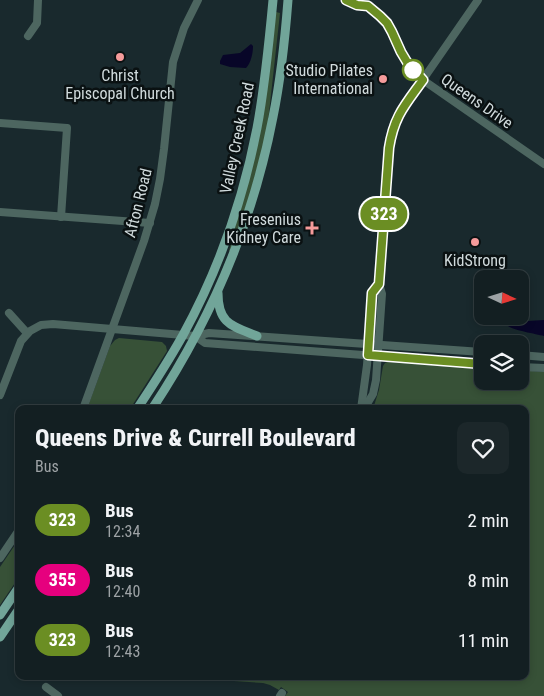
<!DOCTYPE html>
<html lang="en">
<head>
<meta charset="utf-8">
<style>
	body { margin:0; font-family:"Roboto Condensed",sans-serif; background:#1c272a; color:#f1f3f6; height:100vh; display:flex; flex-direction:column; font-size:19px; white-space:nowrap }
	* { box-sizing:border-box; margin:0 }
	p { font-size:16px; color:#9da2a5 }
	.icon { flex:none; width:28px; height:28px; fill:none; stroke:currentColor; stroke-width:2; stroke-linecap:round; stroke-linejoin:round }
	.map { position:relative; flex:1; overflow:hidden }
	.panel { position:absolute; left:15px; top:405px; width:514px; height:275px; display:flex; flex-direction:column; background:#131f22; border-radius:10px; box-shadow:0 2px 8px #0003,0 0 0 1px #323d40 }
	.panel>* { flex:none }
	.badge { padding:0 10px; border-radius:16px; font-size:18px; line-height:32px }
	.needle { width:32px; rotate:94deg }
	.controls { position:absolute; left:474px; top:270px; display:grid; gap:10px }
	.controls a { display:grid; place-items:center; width:55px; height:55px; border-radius:10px; background:#131f22; box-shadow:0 2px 8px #0003,0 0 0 1px #323d40; font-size:25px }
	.map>.badge { position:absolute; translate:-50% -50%; box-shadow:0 0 0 2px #fff }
	.round { display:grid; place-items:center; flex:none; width:52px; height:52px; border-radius:10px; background:#1c272a }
	.overview { display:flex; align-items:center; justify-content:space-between; height:85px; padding:0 20px }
	h1 { font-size:24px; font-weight:800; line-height:38px }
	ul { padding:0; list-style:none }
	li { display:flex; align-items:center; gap:15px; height:60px; padding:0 20px }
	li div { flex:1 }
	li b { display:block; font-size:19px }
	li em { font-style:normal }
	li .badge { min-width:55px; font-weight:700; text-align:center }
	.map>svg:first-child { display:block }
	.green { fill:#375137 }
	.water { fill:#080628 }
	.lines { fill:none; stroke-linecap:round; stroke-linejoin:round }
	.minor { stroke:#4d6660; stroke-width:8 }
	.major { stroke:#71a599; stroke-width:9 }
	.line-casing { stroke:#fff; stroke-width:11 }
	.line { stroke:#6b8e23; stroke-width:8 }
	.poi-dot { fill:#f59b9b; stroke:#0a1112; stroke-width:2 }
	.stop-dot { fill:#fff; stroke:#6b8e23; stroke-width:2.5 }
	.labels { text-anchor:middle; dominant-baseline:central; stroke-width:5; stroke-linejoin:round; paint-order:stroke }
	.poi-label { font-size:16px; fill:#d1dbdd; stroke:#0a1112; text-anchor:end }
	.street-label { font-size:16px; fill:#d1dbdd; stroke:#0a1112 }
</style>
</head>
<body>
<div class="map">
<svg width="544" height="696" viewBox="0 0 544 696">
	<rect width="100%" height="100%" fill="#19292d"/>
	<g class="green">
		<path d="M276 12 280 13 267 131 249 198 230 251H229L240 208Z"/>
		<path d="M119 338 162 342 166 346 167 351 130 409H87L110 346 115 340Z"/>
		<path d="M389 361 482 368V381H520V370L544 372V696H285L288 692 281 687 279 690 270 685 263 683 160 676H525V409H373L379 390 383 366 385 363Z"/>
		<path d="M19 539V577L0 605V567Z"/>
	</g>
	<g class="water">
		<path d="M251 44 253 46C253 53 251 63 246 68L230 67 220 64V61L223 55 240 53Z"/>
		<path d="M511 319 528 321 544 320V336C536 334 513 330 508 326L509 320Z"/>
	</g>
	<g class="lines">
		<g class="minor">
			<path d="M346 0 357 5 368 6"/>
			<path d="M365 0 368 6 387 23 407 63 423 80 544 164"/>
			<path d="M28 36 37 23 38 0"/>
			<path d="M0 123 67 128 61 217"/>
			<path d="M0 212 150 223"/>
			<path d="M9 313 27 333"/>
			<path d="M195 336 205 343 482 364"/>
			<path d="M520 355 544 357"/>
			<path d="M520 367 544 368"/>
			<path d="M0 395 21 341 30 331 41 325 53 324 195 336 209 333 482 352"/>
			<path d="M83 409 144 241 155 204 160 179 164 149 173 62 184 28 198 0"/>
			<path d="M361 409 367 365 372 293 379 284"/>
			<path d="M364 409 373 394 376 380 382 294 379 284 389 148C392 131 396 118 406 104L478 0"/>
			<path d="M0 558 19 530"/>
			<path d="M46 687 58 696"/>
			<path d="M280 696 282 693"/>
		</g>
		<g class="major">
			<path d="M218 293C218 324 232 326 257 336"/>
			<path d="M137 409C153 385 169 360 183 335 218 271 243 200 257 128 265 86 269 43 273 0"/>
			<path d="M152 409C211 320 253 221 273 117 281 78 285 39 288 0"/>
			<path d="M0 615 19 587"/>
			<path d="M0 637 19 609"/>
		</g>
	</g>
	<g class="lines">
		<defs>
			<path id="line" d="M346 0 357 5 368 6 380 16 387 23 392 32 401 52 407 62 423 80C405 105 394 116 389 148L379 284 372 293 368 355 482 364"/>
		</defs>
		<use href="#line" class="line-casing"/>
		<use href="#line" class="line"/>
	</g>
	<g class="poi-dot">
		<circle cx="120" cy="57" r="5"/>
		<circle cx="383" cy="79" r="5"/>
		<path d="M309.5 220.5h5v5h5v5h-5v5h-5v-5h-5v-5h5z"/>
		<circle cx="475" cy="242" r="5"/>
	</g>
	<circle class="stop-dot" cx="413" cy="70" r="10"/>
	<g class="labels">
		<g class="poi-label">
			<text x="373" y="70">Studio Pilates<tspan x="373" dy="18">International</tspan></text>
			<text x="120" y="75" text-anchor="middle">Christ<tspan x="120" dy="18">Episcopal Church</tspan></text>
			<text x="301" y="219">Fresenius<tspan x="301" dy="18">Kidney Care</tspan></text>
			<text x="475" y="260" text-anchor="middle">KidStrong</text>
		</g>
		<g class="street-label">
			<text transform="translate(477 101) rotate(35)">Queens Drive</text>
			<text transform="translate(237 138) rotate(-78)">Valley Creek Road</text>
			<text transform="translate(138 203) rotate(-76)">Afton Road</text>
		</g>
	</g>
</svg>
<div class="controls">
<a><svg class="needle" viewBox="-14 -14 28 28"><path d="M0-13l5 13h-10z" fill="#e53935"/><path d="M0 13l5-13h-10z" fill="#9da2a5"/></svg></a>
<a><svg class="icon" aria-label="layers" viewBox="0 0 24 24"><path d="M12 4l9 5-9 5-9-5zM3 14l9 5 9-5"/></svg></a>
</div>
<b class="badge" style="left:384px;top:214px;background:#6b8e23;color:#fff">323</b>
<section class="panel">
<div class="overview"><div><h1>Queens Drive &amp; Currell Boulevard</h1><p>Bus</p></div><a class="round"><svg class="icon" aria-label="heart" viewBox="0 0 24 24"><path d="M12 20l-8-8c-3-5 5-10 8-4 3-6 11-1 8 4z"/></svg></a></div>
<ul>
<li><span class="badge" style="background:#6b8e23;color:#fff">323</span><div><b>Bus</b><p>12:34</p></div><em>2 min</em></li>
<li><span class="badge" style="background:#e6007e;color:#fff">355</span><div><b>Bus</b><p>12:40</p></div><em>8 min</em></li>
<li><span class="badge" style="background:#6b8e23;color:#fff">323</span><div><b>Bus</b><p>12:43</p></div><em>11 min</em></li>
</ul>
</section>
</div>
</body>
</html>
